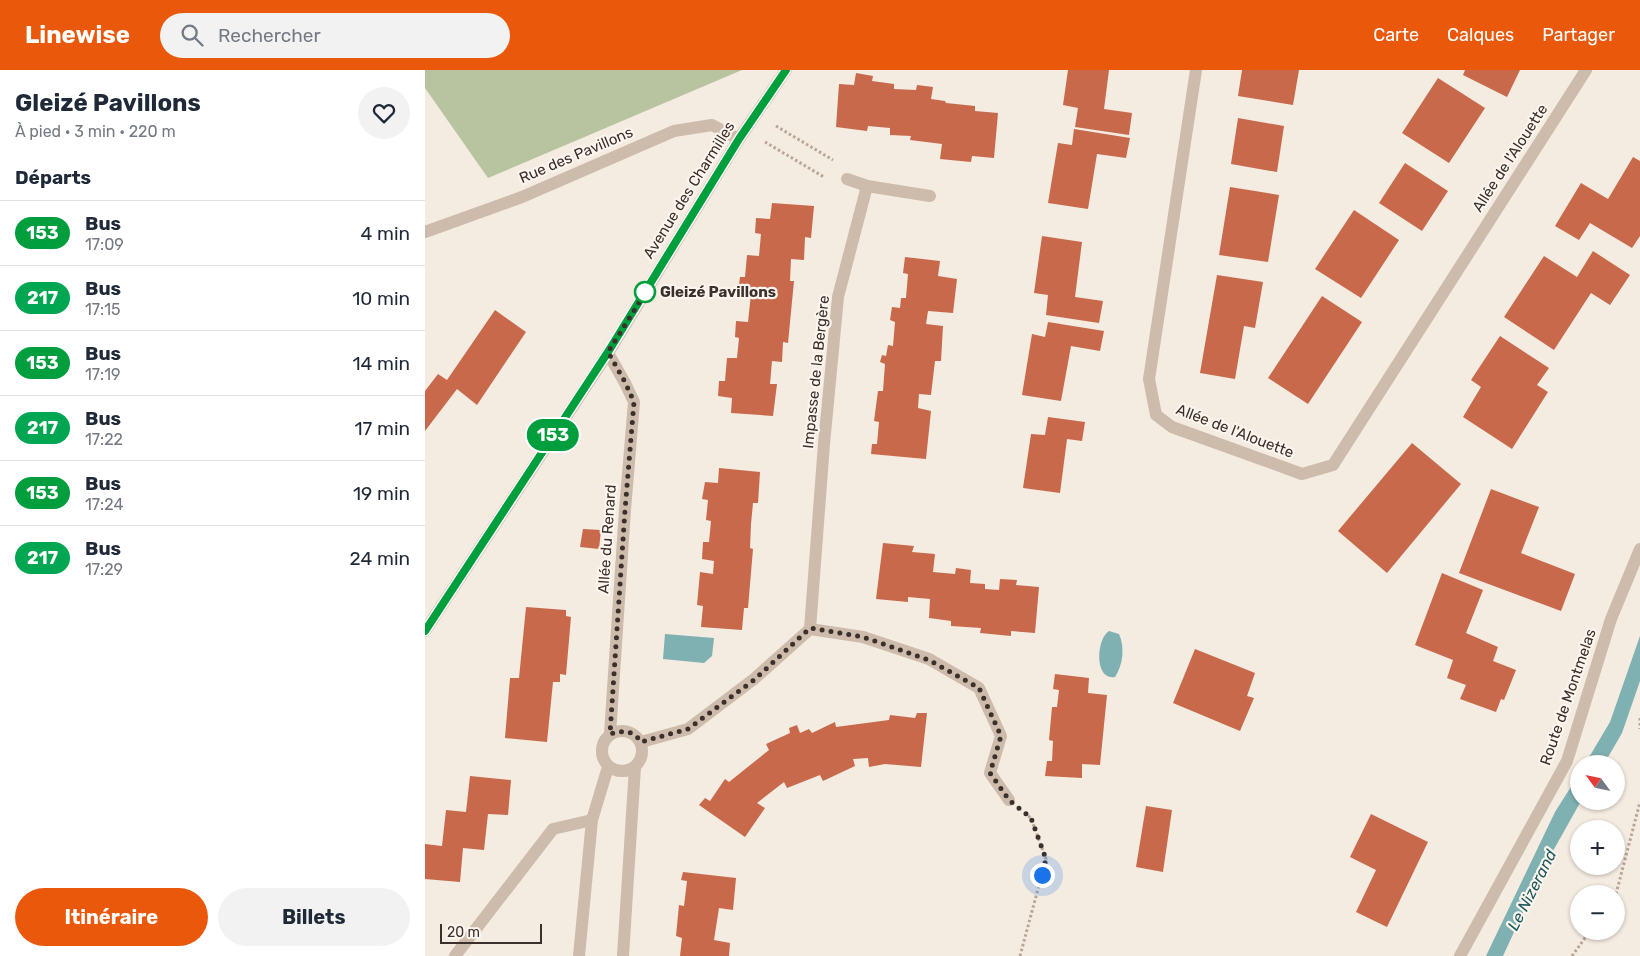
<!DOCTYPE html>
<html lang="fr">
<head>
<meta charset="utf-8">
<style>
	body { margin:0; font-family:Rubik,sans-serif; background:#f2f2f3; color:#1f2937; height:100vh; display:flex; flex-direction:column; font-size:19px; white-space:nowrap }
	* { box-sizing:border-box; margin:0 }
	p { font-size:16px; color:#747a83 }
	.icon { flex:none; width:28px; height:28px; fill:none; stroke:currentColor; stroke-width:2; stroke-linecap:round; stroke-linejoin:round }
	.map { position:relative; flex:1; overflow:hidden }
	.drawer { display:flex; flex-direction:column; background:#fff; width:425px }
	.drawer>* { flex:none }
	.badge { padding:0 10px; border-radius:16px; font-size:18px; line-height:32px }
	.needle { width:32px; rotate:303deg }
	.fabs { position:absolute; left:1145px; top:685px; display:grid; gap:10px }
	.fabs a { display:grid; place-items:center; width:55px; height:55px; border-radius:50%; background:#fff; box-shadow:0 1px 4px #0004; font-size:25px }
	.scale { position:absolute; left:15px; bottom:12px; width:102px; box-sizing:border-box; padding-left:5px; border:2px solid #3b302b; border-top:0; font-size:14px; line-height:18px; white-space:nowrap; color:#3b302b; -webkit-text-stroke:4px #fbf5ee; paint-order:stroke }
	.you { position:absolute; width:25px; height:25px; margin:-12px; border:4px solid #fff; border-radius:50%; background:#1a73e8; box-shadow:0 0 0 8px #1a73e833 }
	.map>.badge { position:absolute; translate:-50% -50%; box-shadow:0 0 0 2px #fff }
	h2 { padding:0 15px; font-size:19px; line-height:45px }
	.round { display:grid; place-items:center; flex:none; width:52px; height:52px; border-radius:26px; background:#f2f2f3 }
	.head { display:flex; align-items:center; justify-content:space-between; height:85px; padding:0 15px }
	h1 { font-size:24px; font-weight:700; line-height:38px }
	.cta { display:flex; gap:10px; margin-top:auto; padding:10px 15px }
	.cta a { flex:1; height:58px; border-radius:30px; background:#ea580c; color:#fff; font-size:20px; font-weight:700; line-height:58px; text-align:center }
	.cta a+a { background:#f2f2f3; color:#1f2937 }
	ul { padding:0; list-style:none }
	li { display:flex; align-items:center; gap:15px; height:65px; padding:0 15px; border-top:1px solid #e0e1e3 }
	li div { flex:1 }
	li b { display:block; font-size:19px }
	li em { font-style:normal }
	li .badge { min-width:55px; font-weight:700; text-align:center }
	header { display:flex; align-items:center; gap:30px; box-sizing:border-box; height:70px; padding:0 25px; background:#ea580c; color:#fff }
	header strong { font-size:24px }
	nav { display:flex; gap:28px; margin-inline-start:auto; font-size:18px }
	.search { width:350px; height:45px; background:#f2f2f3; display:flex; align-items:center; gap:12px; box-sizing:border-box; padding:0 18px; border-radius:28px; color:#747a83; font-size:19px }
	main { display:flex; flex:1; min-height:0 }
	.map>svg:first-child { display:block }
	.green { fill:#b8c4a0 }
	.water { fill:#7fb0b2 }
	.building { fill:#c8694b }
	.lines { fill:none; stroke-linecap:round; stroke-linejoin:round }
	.path { stroke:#b9a596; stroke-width:3; stroke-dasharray:2.5 2.5; stroke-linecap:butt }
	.minor { stroke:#cdbbac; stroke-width:12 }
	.line-casing { stroke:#fff; stroke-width:11 }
	.line { stroke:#009e3d; stroke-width:8 }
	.walk { stroke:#3b302b; stroke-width:5; stroke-dasharray:0 9 }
	.stop-dot { fill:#fff; stroke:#009e3d; stroke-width:2.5 }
	.labels { text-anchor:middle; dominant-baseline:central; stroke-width:4.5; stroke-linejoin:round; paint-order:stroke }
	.street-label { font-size:15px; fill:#3b302b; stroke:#fbf5ee }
	.stop-label { font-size:15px; font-weight:bold; fill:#3b302b; stroke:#fbf5ee; text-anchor:start }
	.water-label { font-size:16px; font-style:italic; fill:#1f5a5e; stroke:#fbf5ee }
</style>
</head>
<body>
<header>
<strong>Linewise</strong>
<div class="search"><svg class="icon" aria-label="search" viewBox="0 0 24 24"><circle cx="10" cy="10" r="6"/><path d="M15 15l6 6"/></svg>Rechercher</div>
<nav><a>Carte</a><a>Calques</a><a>Partager</a></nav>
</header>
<main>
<section class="drawer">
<div class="head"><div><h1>Gleizé Pavillons</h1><p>À pied · 3 min · 220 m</p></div><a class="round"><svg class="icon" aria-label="heart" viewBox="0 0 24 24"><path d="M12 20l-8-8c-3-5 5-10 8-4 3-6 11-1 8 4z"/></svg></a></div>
<h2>Départs</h2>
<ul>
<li><span class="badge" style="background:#009e3d;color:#fff">153</span><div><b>Bus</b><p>17:09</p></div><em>4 min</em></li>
<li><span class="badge" style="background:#00a651;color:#fff">217</span><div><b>Bus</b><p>17:15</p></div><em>10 min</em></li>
<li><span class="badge" style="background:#009e3d;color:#fff">153</span><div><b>Bus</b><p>17:19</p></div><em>14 min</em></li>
<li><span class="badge" style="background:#00a651;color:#fff">217</span><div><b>Bus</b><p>17:22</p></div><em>17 min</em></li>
<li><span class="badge" style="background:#009e3d;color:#fff">153</span><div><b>Bus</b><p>17:24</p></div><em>19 min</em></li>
<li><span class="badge" style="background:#00a651;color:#fff">217</span><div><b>Bus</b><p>17:29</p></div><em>24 min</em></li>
</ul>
<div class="cta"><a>Itinéraire</a><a>Billets</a></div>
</section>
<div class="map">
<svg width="1215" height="886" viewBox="0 0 1215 886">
	<rect width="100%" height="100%" fill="#f4ebe1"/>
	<path class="green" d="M0 0H317L63 108 0 18Z"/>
	<g class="water">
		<path d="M684 561 694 564C700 577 698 595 690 607 669 611 671 569 684 561Z"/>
		<path d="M240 564 289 568 287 586 279 593 238 589Z"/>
		<path d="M1215 566V611L1197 663 1179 694H1160L1185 652Z"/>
		<path d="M1154 704V731H1156L1119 797 1078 886H1061L1130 742Z"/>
	</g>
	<g class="building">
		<path d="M643 0H684L679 39 707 43 704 65 650 57 653 38 638 35Z"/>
		<path d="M817 0H874L868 35 813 26Z"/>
		<path d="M1040 0H1095L1082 27 1038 5Z"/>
		<path d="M431 3 448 6 447 11 469 14V19L491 20 492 15 508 17 506 29 520 31 521 33 550 36V41L573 43 569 88 547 86 546 92 515 89 517 74 485 70 486 66 465 65V58L443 56 442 61 411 57 414 14 429 15Z"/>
		<path d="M1013 8 1060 38 1024 93 977 63Z"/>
		<path d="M813 48 859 56 852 102 806 94Z"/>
		<path d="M649 59 705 68 701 88 672 84 663 139 623 133 633 73 647 75Z"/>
		<path d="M1208 87 1215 91V166L1207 178 1165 153 1154 170 1130 156 1156 113 1183 129Z"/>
		<path d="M980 93 1023 121 997 161 954 133Z"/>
		<path d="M805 117 854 125 843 192 794 185Z"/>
		<path d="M347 133 389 136 386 168 380 167 379 190 366 189 365 211H369L363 273 358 272 357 292 347 291 345 314H352L348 346 306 343 307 328 293 326 294 311H300L302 288H312L314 268 310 267 311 251 323 252 326 224 313 222 315 207H320L322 185 334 186 336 164 330 163 331 148 345 149Z"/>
		<path d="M929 140 974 170 936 228 890 199Z"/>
		<path d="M617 166 657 172 650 227 678 231 674 253 621 245 623 225 609 223Z"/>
		<path d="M1168 181 1205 205 1185 235 1166 223 1129 280 1079 247 1119 186 1152 207Z"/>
		<path d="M480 187 515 191 513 206 532 209 528 243 503 241 501 254 518 256 516 291H510L506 325 494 324 493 338 506 341 501 389 446 384 447 374H452L454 352 449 351 453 321H458L460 294 455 292 457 285 461 286 463 275 468 276 470 252 465 250 467 237 475 238 476 228H481L483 204 478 203Z"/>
		<path d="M792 205 838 212 830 258 819 256 810 309 775 303Z"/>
		<path d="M897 226 937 252 883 334 843 308Z"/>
		<path d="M70 240 101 262 52 335 32 319 0 361V321L13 304 22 310Z"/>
		<path d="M623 252 679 261 675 281 646 276 636 331 597 325 607 264 620 267Z"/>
		<path d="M1075 266 1124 298 1112 315 1123 322 1087 379 1038 347 1056 317 1046 310Z"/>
		<path d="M623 347 660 352 657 371 642 369 635 423 598 418 606 364 620 365Z"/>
		<path d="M987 373 1036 414 962 503 913 461Z"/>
		<path d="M294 398 335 402 333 433H328L326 454 325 478 328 479 323 538H319L317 560 276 557 278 536 272 535 275 502 288 504 289 491 277 489 278 472H284L286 451 281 450 283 430 277 429 280 412 293 413Z"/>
		<path d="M1066 419 1114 437 1096 483 1150 504 1136 541 1034 503Z"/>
		<path d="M158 459 176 460 174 479 155 477Z"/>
		<path d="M458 473 489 476 487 482 510 484 508 502 530 504 531 498 546 500 545 513 560 514V519L574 520 575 509 592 510 591 515 614 517 610 563 586 561V566L555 563 556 558 526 556V551L504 548 505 529 483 527V532L451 529Z"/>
		<path d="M1017 503 1058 520 1041 563 1073 577 1068 591 1091 600 1079 630 1076 629 1071 642 1035 629 1041 615 1022 608 1028 590 990 575Z"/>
		<path d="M101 537 141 540V546L146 547 141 605 135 604V612H128L122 672 80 668 85 608H94Z"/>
		<path d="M770 579 830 603 822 626 829 628 815 661 748 633Z"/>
		<path d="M630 604 664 608 663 623 682 625 675 695 657 694V708L620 706 622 691H627L628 671 624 670 627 637H632L634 620 628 619Z"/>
		<path d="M492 643H502L496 697 460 694 444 697 443 688 428 689 430 696 398 711 395 705 362 718 359 712 332 733 340 738 320 767 274 735 280 728 285 731 300 709 304 712 344 680 341 674 365 663 364 658 372 655 375 663 384 659 387 663 410 652 411 657 464 650 465 645 490 648Z"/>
		<path d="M45 706 86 710 83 745 63 744 59 780 38 778 35 812 0 809V774L17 776 21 740 41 742Z"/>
		<path d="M721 736 747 740 738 802 711 797Z"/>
		<path d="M946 744 1003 772 962 857 931 842 951 800 925 787Z"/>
		<path d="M258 802 311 808 308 840 294 838 289 870 305 873 304 886H255L257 868 251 866 254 835 259 836 262 811 256 810Z"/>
	</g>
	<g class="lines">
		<g class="path">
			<path d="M351 56 408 90"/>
			<path d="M340 72 399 107"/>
			<path d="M1215 648V659"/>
			<path d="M1191 824 1215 732"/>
			<path d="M595 886 621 789 606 748 602 745"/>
			<path d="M1147 886 1165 861"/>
		</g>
		<g class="minor">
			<path d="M771 0 724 309 731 345 747 357 877 404 908 395 1161 0"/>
			<path d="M422 109 442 116"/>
			<path d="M0 162 97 127 249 61 287 55 314 69"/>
			<path d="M183 283 200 313 209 332 200 440 185 664"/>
			<path d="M385 559 399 374 413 227 442 116 505 126"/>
			<path d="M0 561 183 283 314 69 361 0"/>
			<circle cx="197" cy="681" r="20"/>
			<path d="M216 672 263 659 329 609 385 559 438 567 504 589 554 618 576 666 565 703 584 730"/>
			<path d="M30 886 128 759 167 750"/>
			<path d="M154 886 167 750 183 697"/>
			<path d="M198 886 210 697"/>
			<path d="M1035 886 1142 691 1186 549 1215 479"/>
		</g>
	</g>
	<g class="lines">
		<defs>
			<path id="line" d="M0 561 183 282 314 69 361 0"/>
		</defs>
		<use href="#line" class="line-casing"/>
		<use href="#line" class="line"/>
		<path class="walk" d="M220 222 222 220 183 282 200 312 209 332 200 440 185 664C198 660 208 660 216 672L263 659 329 610 385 558 438 567 504 590 554 618 576 666 565 703 584 730 606 748 621 789 617 805"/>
	</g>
	<circle class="stop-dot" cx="220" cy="222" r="10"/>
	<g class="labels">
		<g class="street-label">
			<text transform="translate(151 85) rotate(-23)">Rue des Pavillons</text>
			<text transform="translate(1085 88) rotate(-57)">Allée de l'Alouette</text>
			<text transform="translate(264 120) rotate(-58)">Avenue des Charmilles</text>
			<text transform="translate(391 302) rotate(-84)">Impasse de la Bergère</text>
			<text transform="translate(810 361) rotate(21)">Allée de l'Alouette</text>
			<text transform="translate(182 469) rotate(-86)">Allée du Renard</text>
			<text transform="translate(1143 627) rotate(-71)">Route de Montmelas</text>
		</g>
		<g class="stop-label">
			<text x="235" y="222">Gleizé Pavillons</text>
		</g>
		<g class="water-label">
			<text transform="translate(1107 820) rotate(-63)">Le Nizerand</text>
		</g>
	</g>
</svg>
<div class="fabs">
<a><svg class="needle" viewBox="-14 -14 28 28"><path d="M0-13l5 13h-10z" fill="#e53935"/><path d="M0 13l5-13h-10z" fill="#747a83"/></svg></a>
<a>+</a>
<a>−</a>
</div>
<div class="scale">20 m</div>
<div class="you" style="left:617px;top:805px"></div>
<b class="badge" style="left:128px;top:365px;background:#009e3d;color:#fff">153</b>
</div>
</main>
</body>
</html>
